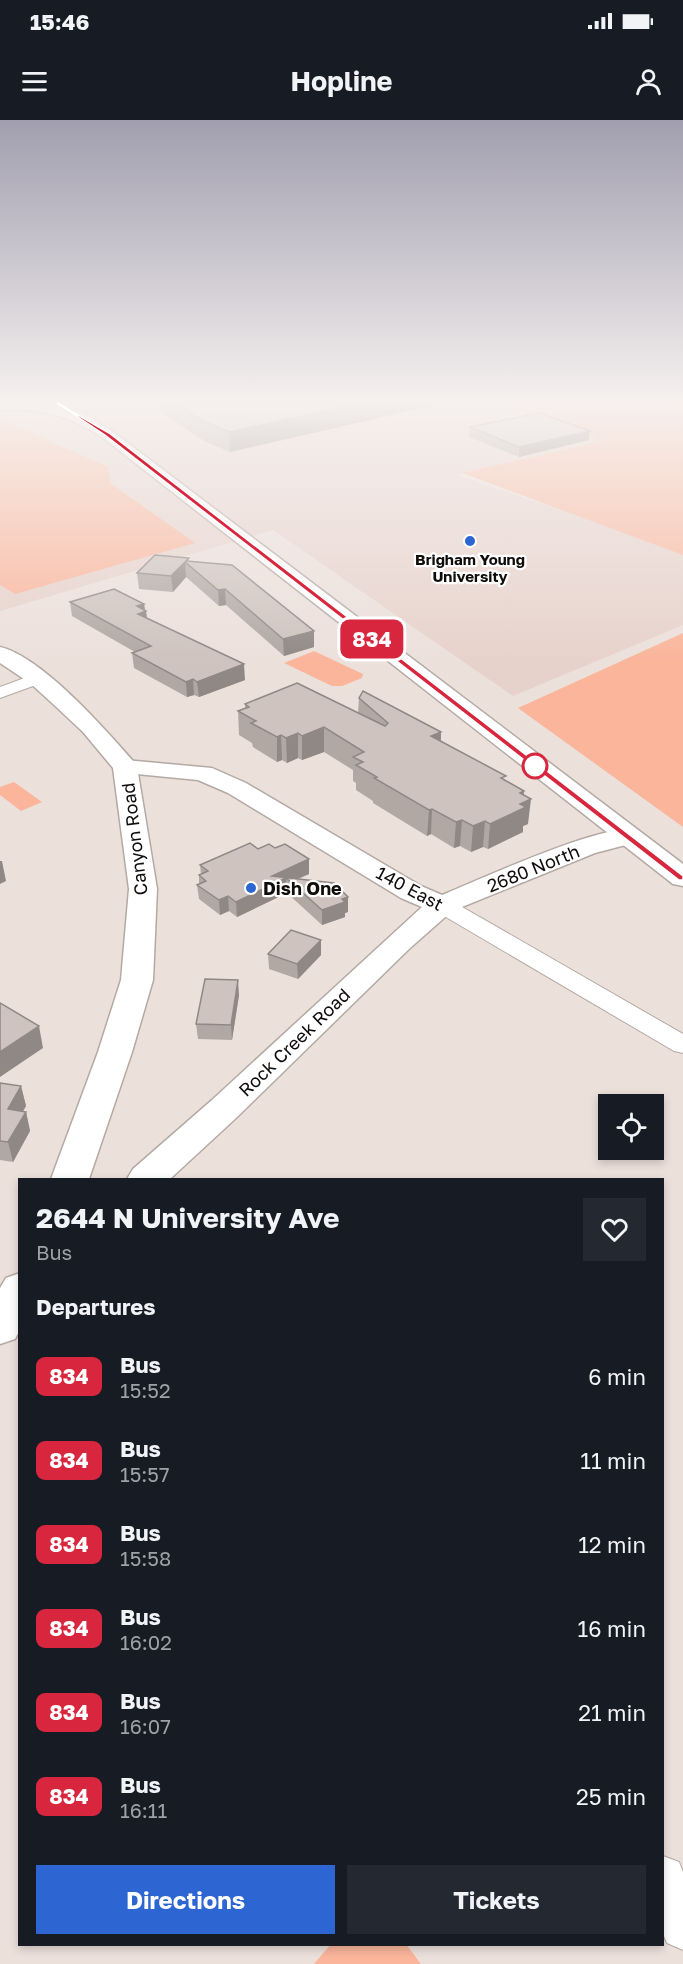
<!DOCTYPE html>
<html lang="en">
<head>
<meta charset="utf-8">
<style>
	body { margin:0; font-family:"Golos Text",sans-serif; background:#242831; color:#f1f3f6; height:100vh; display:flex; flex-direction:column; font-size:22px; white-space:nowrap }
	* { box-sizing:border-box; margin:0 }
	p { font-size:20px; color:#9ea1a6 }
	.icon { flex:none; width:33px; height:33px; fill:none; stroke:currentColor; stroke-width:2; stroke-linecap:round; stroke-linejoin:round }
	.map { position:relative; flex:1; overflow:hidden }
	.details { position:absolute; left:18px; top:1058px; width:646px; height:768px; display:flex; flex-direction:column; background:#171b24; border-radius:0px; box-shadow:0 3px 9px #0003 }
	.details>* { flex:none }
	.badge { padding:0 12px; border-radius:9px; font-size:21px; line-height:39px }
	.fabs { position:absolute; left:598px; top:974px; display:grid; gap:12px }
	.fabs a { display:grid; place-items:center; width:66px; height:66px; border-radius:0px; background:#171b24; box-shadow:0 3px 9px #0003; font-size:30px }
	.map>.badge { position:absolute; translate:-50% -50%; box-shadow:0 0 0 3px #fff }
	h2 { padding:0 18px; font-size:22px; line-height:54px }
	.round { display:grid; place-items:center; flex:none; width:63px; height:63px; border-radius:0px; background:#242831 }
	.summary { display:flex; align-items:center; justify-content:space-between; height:102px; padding:0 18px }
	h1 { font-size:28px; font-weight:700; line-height:45px }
	.primary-button { display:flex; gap:12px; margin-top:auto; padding:12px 18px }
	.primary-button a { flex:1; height:69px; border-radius:0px; background:#2d65d3; color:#fff; font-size:24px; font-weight:700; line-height:69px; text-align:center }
	.primary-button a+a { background:#242831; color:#f1f3f6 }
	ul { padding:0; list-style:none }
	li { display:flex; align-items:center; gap:18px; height:84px; padding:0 18px }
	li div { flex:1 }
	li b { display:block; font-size:22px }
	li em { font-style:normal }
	li .badge { min-width:66px; font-weight:700; text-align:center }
	.status { display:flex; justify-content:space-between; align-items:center; height:42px; padding:0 30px; background:#171b24; direction:ltr }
	.status svg { height:16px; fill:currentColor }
	header { display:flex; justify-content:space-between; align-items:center; height:78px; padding:0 18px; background:#171b24; font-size:27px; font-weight:700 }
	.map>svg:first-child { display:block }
	.built { fill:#e7d2cb }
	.green { fill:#fab59b }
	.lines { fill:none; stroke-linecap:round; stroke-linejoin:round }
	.minor-casing { stroke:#b4a9a4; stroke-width:2 }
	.tertiary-casing { stroke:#b4a9a4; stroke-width:3 }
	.secondary-casing { stroke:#b4a9a4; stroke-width:3 }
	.trunk-casing { stroke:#b4a9a4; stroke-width:3 }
	.minor { fill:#fff; fill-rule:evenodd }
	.tertiary { fill:#fff; fill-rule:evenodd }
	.secondary { fill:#fff; fill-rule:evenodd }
	.trunk { fill:#fff; fill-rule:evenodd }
	.wall { fill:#b1a8a3 }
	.shaded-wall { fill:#908885 }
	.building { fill:#cec3be; stroke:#908885; stroke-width:1.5 }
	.line { fill:#d7263d; stroke:#fff; stroke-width:1.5 }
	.poi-dot { fill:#2d65d3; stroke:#fff; stroke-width:2 }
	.stop-dot { fill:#fff; stroke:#d7263d; stroke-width:3 }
	.labels { text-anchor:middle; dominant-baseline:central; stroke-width:4.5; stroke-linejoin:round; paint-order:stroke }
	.far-poi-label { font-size:15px; font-weight:bold; fill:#100c0b; stroke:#fff }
	.street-label { font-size:18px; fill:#100c0b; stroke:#fff }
	.poi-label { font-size:18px; font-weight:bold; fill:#100c0b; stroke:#fff; text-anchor:start }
</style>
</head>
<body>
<div class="status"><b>15:46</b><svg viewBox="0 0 49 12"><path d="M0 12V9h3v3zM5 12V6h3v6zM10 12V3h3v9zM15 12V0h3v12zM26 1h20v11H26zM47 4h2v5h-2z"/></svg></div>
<header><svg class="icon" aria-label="menu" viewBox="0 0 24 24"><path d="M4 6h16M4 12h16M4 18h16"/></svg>Hopline<svg class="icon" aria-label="person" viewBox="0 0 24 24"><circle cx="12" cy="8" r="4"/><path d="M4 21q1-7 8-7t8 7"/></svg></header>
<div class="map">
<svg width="683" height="1844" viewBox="0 0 683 1844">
	<rect width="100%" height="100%" fill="#ece0db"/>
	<path class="built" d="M0 284H505L603 321 457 355 683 431V505L513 576 273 410 0 491Z"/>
	<g class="green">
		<path d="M504 284H683V435L462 353 602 321Z"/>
		<path d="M0 299 108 347 110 363 195 423 15 474 0 465Z"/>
		<path d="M683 513V707L518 588Z"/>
		<path d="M314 531 363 554 362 558 342 566H332L284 543Z"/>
		<path d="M14 662 42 682 21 691 0 675V667Z"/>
		<path d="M331 1824H406L421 1844H314Z"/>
	</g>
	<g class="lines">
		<defs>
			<g id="minor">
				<path d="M38 553 44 554 47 558 44 562 0 578V567Z"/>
				<path d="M442 778 450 780 683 914V933L674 931 434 790 431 785 434 780Z"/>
				<path d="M663 1736 679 1742 683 1752V1830L667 1823 663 1814Z"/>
			</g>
			<path id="tertiary" d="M125 640 212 648 246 663 421 766 442 775C479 760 604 702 637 710L640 716 637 722 595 733 452 791 409 829 236 998 170 1059H127L133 1049 212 980 422 787 401 778 228 673 198 660 116 652 113 647 116 642Z"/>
			<g id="secondary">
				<path d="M0 527C42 537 105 609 134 642L137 647 157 769 153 860 132 932 89 1059H51L98 932 121 860 129 769 113 648 83 612 52 583 30 563 0 543Z"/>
				<path d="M20 1153V1210L15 1219 0 1224V1168L6 1158Z"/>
			</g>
			<path id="trunk" d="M0 284H69L112 311 683 744V766L673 764 102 317C66 294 42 289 0 289Z"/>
		</defs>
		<use href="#minor" class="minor-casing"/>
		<use href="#tertiary" class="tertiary-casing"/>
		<use href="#secondary" class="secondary-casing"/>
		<use href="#trunk" class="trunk-casing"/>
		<use href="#minor" class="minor"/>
		<use href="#tertiary" class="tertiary"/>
		<use href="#secondary" class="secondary"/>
		<use href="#trunk" class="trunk"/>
	</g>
	<g class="wall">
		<path d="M160 284H435V285L230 332 204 321 160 291Z"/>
		<path d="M470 307 589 320 519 337 469 317Z"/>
		<path d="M189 441 314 527 284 536 226 485 219 486 186 457 173 472 139 469 137 453Z"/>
		<path d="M70 482 144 484 147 498 245 560 199 577 194 575 187 577 134 548 132 533 135 532 72 496Z"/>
		<path d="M359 578 441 612V621L506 661 523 675 528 704 523 706V712L488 729 483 727 471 732 460 726 454 728 431 714 427 716 373 683V681L356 670V663L353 661V650L324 632 302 640 298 638 287 643 282 640 277 642 253 627 252 623 239 615 238 591 245 588V584L358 593Z"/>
		<path d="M275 728 309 739V754L298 759 348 792 345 793V797L322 805 287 773 237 797 229 791 220 795 199 779 197 765 199 764V755L201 754 200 745 258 729Z"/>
		<path d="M321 820V835L298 859 269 849 268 834Z"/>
		<path d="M239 875 232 920 198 919 196 904Z"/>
		<path d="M0 963 21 966 26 986 23 991 26 992 30 1011 13 1042 0 1040Z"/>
	</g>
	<g class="shaded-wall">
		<path d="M356 284H435V285L230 332 229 312Z"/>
		<path d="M590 311 589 320 519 337V327Z"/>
		<path d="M185 442 186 457 173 472 171 456Z"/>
		<path d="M225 469 226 485 219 486 218 470Z"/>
		<path d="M144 484 145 492 146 491 148 506 140 508 137 486Z"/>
		<path d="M314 511V527L284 536 283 519Z"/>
		<path d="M244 544 245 560 199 577 197 562Z"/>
		<path d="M193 559 194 575 187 577 186 562Z"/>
		<path d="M324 607V632L302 640V616Z"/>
		<path d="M441 612 440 637 431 616Z"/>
		<path d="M298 613V638L287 643 286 618Z"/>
		<path d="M281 615 282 640 277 642V617Z"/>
		<path d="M524 671 523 683 531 679 528 704 523 706V712L488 729 490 704 520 673Z"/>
		<path d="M432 689 431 714 427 716 429 690Z"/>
		<path d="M462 700 460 726 454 728 456 702Z"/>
		<path d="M485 701 483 727 471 732 473 706Z"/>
		<path d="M309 739V754L290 762 286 758 287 773 237 797 236 782 272 756Z"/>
		<path d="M0 741H2L6 761 0 764Z"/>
		<path d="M228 776 229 791 220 795 219 780Z"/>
		<path d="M348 777V792L345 793V797L322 805V790L342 779Z"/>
		<path d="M321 820V835L298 859 297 844Z"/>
		<path d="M238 860 239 875 232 920 231 905Z"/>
		<path d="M39 906 43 928 0 957V932Z"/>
		<path d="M21 966 26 986 13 1008 8 989Z"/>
		<path d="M26 992 30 1011 13 1042 8 1022Z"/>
	</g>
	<g class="building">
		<path d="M177 284H356L229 312 203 301Z"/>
		<path d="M539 293 590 311 519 327 470 307Z"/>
		<path d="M155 435 189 438 186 441 232 445 314 511 283 519 225 469 218 470 185 442 171 456 137 453Z"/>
		<path d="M114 469 144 484 137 486 146 491 138 494 244 544 197 562 193 559 186 562 132 533 151 526 70 482Z"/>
		<path d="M297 563 385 606 388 603 359 578 363 571 441 612 431 616 506 656 501 658 524 671 520 673 531 679 520 684 526 687 490 704 485 701 473 706 462 700 456 702 432 689 429 690 374 658 377 657 356 645 363 642 353 637 364 632 324 607 302 616 298 613 286 618 281 615 277 617 251 603 256 601 238 591 249 587 245 584Z"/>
		<path d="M250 723 258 729 269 724 275 728 285 724 309 739 272 756 334 763 348 777 342 779 345 782 322 790 286 758 236 782 228 776 219 780 197 765 206 761 199 755 208 751 200 745Z"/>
		<path d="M291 810 321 820 297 844 268 834Z"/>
		<path d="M205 859 238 860 231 905 196 904Z"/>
		<path d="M0 883 39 906 0 932Z"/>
		<path d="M0 963 21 966 8 989 26 992 8 1022 0 1021Z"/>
	</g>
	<linearGradient id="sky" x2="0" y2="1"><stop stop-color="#a19eaf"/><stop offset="0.52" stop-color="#f6f1ef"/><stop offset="1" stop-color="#f6f1ef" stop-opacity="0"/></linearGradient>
	<rect width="683" height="542" fill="url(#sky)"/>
	<path class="line" d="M57 283 109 313 683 756V760H679L105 315Z"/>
	<g class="poi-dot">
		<circle cx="470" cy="421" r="6"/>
		<circle cx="251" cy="768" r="6"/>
	</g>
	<circle class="stop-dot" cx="535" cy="646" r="12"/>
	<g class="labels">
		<g class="far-poi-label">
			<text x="470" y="439">Brigham Young<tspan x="470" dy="17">University</tspan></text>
		</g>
		<g class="street-label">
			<text transform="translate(134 719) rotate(-97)">Canyon Road</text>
			<text transform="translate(533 748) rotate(-22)">2680 North</text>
			<text transform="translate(410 768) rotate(28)">140 East</text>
			<text transform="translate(294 922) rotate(-44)">Rock Creek Road</text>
		</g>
		<g class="poi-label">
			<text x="263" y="768">Dish One</text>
		</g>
	</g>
</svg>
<div class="fabs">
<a><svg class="icon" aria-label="locate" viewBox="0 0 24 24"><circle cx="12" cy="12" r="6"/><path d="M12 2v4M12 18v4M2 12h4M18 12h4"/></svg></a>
</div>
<b class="badge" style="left:372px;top:519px;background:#d7263d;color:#fff">834</b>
<section class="details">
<div class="summary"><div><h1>2644 N University Ave</h1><p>Bus</p></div><a class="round"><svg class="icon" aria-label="heart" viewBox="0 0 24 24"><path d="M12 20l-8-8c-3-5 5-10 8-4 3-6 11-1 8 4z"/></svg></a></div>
<h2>Departures</h2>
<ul>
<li><span class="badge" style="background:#d7263d;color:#fff">834</span><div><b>Bus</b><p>15:52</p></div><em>6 min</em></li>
<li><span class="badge" style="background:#d7263d;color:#fff">834</span><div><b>Bus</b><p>15:57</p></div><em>11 min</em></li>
<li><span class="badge" style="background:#d7263d;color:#fff">834</span><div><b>Bus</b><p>15:58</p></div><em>12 min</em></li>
<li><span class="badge" style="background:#d7263d;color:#fff">834</span><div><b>Bus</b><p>16:02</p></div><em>16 min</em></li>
<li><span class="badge" style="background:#d7263d;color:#fff">834</span><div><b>Bus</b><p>16:07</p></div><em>21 min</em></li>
<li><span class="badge" style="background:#d7263d;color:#fff">834</span><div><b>Bus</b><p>16:11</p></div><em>25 min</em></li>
</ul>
<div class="primary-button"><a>Directions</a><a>Tickets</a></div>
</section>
</div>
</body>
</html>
